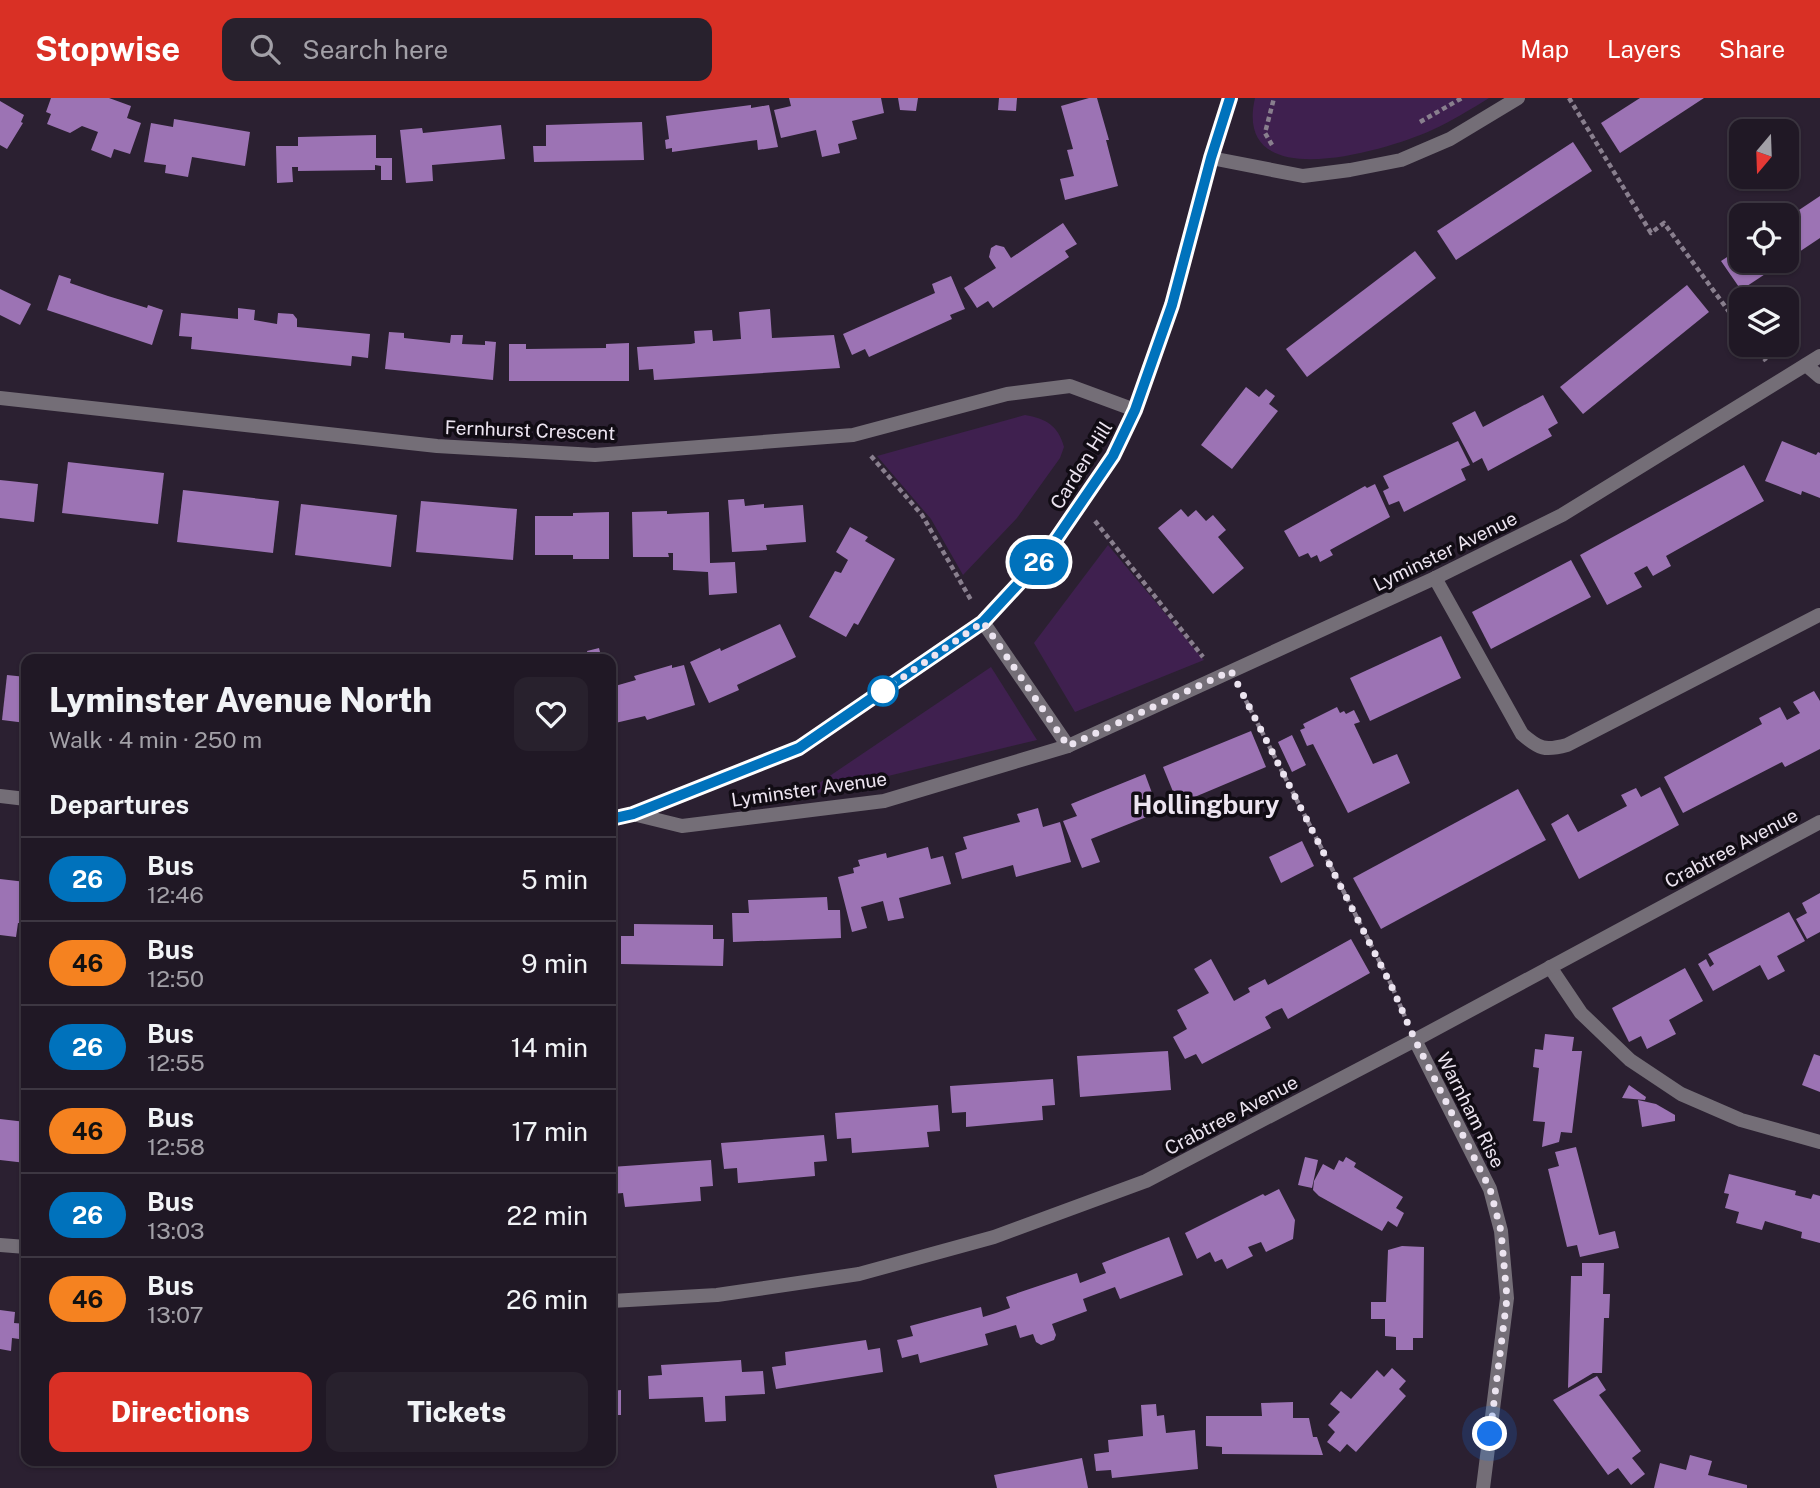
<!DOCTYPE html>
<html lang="en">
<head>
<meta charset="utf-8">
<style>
	body { margin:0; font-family:"Public Sans",sans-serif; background:#28212d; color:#f1f3f6; height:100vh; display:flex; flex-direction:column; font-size:26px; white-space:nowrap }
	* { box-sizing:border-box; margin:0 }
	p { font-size:23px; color:#a2a0a7 }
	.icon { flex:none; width:38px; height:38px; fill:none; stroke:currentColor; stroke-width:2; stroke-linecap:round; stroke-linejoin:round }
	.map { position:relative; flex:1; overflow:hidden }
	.drawer { position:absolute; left:21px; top:556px; width:595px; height:812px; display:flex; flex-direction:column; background:#201825; border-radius:14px; box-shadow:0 2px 5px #0004,0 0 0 2px #3d3742 }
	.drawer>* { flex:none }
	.badge { padding:0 14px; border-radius:23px; font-size:24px; line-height:46px }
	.needle { width:46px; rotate:199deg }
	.fabs { position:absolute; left:1729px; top:21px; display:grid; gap:14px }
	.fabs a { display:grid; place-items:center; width:70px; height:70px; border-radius:14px; background:#201825; box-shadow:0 2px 5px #0004,0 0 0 2px #3d3742; font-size:35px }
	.you { position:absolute; width:35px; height:35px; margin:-18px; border:5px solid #fff; border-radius:50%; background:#1a73e8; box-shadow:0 0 0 10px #1a73e833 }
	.map>.badge { position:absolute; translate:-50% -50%; box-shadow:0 0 0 4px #fff }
	h2 { padding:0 28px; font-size:26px; line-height:63px }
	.round { display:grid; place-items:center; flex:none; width:74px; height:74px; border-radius:14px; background:#28212d }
	.head { display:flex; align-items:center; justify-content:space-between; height:119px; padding:0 28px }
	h1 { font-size:33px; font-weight:800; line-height:52px }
	.primary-button { display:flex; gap:14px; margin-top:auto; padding:14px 28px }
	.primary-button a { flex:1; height:80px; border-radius:14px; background:#d93025; color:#fff; font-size:28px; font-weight:800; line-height:80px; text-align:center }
	.primary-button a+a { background:#28212d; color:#f1f3f6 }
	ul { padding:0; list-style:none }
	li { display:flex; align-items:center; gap:21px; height:84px; padding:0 28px; border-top:2px solid #3d3742 }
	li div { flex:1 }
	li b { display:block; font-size:26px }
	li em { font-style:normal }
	li .badge { min-width:77px; font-weight:700; text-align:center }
	header { display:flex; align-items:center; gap:42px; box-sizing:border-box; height:98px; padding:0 35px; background:#d93025; color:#fff }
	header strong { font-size:33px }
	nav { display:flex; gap:38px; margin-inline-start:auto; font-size:24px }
	.search { width:490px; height:63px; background:#28212d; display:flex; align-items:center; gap:18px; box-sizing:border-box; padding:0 24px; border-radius:14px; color:#a2a0a7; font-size:26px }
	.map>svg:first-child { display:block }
	.green { fill:#3f204f }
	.building { fill:#9c73b4 }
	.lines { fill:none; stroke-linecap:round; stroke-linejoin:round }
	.path { stroke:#897f8e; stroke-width:4.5; stroke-dasharray:5 3.5; stroke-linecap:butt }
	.lane { stroke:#746e77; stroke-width:14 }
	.street { stroke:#746e77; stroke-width:14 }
	.line-casing { stroke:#fff; stroke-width:16 }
	.line { stroke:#0072bc; stroke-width:10 }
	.walk { stroke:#ece4f0; stroke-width:7; stroke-dasharray:0 12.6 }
	.stop-dot { fill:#fff; stroke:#0072bc; stroke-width:3.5 }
	.labels { text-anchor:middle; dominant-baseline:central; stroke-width:7; stroke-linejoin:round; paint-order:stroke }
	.street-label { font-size:19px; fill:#ece4f0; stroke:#110c14 }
	.district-label { font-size:26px; font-weight:bold; fill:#ece4f0; stroke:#110c14 }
</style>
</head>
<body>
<header>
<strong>Stopwise</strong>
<div class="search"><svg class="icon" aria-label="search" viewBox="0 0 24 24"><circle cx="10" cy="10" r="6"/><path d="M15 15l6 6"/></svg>Search here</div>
<nav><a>Map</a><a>Layers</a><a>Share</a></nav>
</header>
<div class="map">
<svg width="1820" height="1390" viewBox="0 0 1820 1390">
	<rect width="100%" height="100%" fill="#2b2031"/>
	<g class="green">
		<path d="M1255 0H1489C1471 11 1452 23 1432 32 1386 53 1232 99 1255 0Z"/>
		<path d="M1025 317C1046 321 1058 327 1064 349L1060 360 1017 420 963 477 931 421 877 358Z"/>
		<path d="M1108 447 1204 562 1075 614 1034 545Z"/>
		<path d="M991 569 1037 642 797 700Z"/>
	</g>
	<g class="building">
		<path d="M51 0H109L131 8 127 20 141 25 130 56 114 51 111 60 91 52 98 34 82 28 70 35 47 26 51 16 46 14Z"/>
		<path d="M789 0H881L884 15 852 23 857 41 838 46 840 55 822 59 816 32 781 40 774 12 791 8Z"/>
		<path d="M898 0H918L916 13 900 12Z"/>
		<path d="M999 0H1017L1016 13 998 12Z"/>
		<path d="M1089 0H1097L1109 42H1106L1118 88 1065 102 1060 81 1074 78 1067 52 1073 51 1061 8Z"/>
		<path d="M1640 0H1704L1620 55 1601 25Z"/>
		<path d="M0 3 24 17 21 24 23 25 7 51 0 47Z"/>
		<path d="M751 7V10L769 7 778 49 758 52 757 42 672 54V50L666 51 665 42 669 41 666 18Z"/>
		<path d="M174 21 250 34 245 68 192 59 188 79 165 75 166 67 144 64 151 25 173 29Z"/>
		<path d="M642 24 644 62 534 64 533 48H546V27Z"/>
		<path d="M501 27 505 61 432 67 433 83 406 85 400 32 422 30 423 35Z"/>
		<path d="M376 37V60H392V82H381V68L375 67V72L298 73V69H292L293 84 277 85 276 48H298V39Z"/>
		<path d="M1573 44 1592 73 1456 162 1437 133Z"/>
		<path d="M1820 98V140L1787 162V120Z"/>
		<path d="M1063 125 1077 146 1065 153 1069 159 993 210 988 203 977 210 964 190 996 170 989 159 991 150 996 147 1004 149 1011 160Z"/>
		<path d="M1741 150V163H1785L1741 192 1721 163Z"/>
		<path d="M1415 153 1436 180 1307 279 1286 251Z"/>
		<path d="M59 177 71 181 70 185 108 198 147 210 148 207 163 212 152 247 47 212Z"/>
		<path d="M951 178 965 211 950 217 952 221 869 259 865 251 852 257 843 236 935 195 932 186Z"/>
		<path d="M1687 187 1709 214 1583 316 1560 289Z"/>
		<path d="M0 191 31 206 20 227 0 217Z"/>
		<path d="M238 210 255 212 254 222 277 226 278 215 293 216 297 221V229L370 236 368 260 352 258 351 268 191 251 192 239 179 238 181 215 238 221Z"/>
		<path d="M770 211 772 240 834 237 840 270 654 282 653 271 639 272 637 249 691 246 695 245 694 233 712 232 713 243 741 241 739 214Z"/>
		<path d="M389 234 404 235V240L450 245 451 237H463L462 246 485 247V243L496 244 493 282 385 271Z"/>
		<path d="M629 245V283H509V246H526V251L606 250V246Z"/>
		<path d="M1246 289 1259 299 1266 291 1275 298 1269 306 1278 313 1232 371 1201 347Z"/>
		<path d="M1543 297 1558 325 1548 331 1552 338 1488 373 1482 360 1473 365 1452 325 1475 313 1483 329Z"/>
		<path d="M1458 343 1470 367 1461 371 1466 382 1404 414 1399 403 1389 407 1383 393 1389 390 1383 378Z"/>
		<path d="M1782 343 1816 357 1818 354 1820 355V400L1802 393 1801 397 1765 383Z"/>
		<path d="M68 364 164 375 158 426 62 415Z"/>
		<path d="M1744 367 1764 403 1666 458 1671 468 1653 478 1647 468 1634 475 1642 489 1607 507 1580 457Z"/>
		<path d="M0 382 38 386 34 424 0 420Z"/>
		<path d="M1375 386 1390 419 1330 452 1333 457 1320 464 1317 457 1311 460 1308 455 1299 459 1284 433 1365 388 1367 390Z"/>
		<path d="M183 392 279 403 273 455 177 444Z"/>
		<path d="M744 401 745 408 764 406V410L803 407 806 444 766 447 767 452 732 454 728 402Z"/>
		<path d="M421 403 517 411 513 462 416 454Z"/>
		<path d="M301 406 397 417 391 469 295 457Z"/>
		<path d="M1181 411 1188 419 1196 412 1206 423 1213 417 1226 432 1218 439 1244 470 1213 496 1158 430Z"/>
		<path d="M667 413V416L709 414 710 465 735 464 737 495 709 497 708 474 673 472V455H668L669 459H633L632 414Z"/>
		<path d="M609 414V461H573V457H535V418H573V415Z"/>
		<path d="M850 429 868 439 865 443 895 461 858 527 854 525 846 539 809 519 835 473 841 475 848 462 836 454Z"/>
		<path d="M1571 462 1591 499 1491 551 1472 514Z"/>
		<path d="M780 526 796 559 737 587 739 592 709 605 690 564 720 550 721 553Z"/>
		<path d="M1441 538 1461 580 1370 623 1350 580Z"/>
		<path d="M599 550 602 562H589L587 553Z"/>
		<path d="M672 567V570L684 567 695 607 647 622 645 618 611 626V573L615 588 636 582 634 578Z"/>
		<path d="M7 577 26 579V625L2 622Z"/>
		<path d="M1814 593 1820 603V651L1785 669 1782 664 1683 715 1664 679 1762 626 1759 620 1780 609 1787 622 1800 615 1793 604Z"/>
		<path d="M1337 609 1340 615 1344 613 1346 616 1354 612 1360 624 1354 626 1373 666 1397 656 1410 685 1348 715 1313 646 1307 648 1300 632 1305 630 1303 626Z"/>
		<path d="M1251 633 1266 669 1178 706 1163 669Z"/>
		<path d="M1292 637 1306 667 1292 674 1278 644Z"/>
		<path d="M1145 676 1159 714 1091 741 1100 764 1082 770 1063 723 1077 718 1071 706Z"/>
		<path d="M1660 689 1679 727 1579 781 1551 726 1568 716 1578 734 1627 708 1621 697 1636 690 1641 699Z"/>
		<path d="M1518 691 1546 742 1381 831 1353 780Z"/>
		<path d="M1038 710 1043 729 1060 724 1071 764 1016 779 1013 767 962 781 955 755 967 751 963 739 1020 724 1017 716Z"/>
		<path d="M1302 743 1314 768 1281 785 1269 759Z"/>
		<path d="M928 749 931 761 943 758 951 786 899 800 904 820 888 823 883 803 861 809 867 830 852 834 838 779 854 775 853 770 860 768 858 762 886 755 887 760Z"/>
		<path d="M0 781 26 784V826L18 825 16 839 0 837Z"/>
		<path d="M1820 795V834L1807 841 1796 821 1807 815 1802 805Z"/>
		<path d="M827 799 828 812H840L841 840 733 844 732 815H749L748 802Z"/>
		<path d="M1789 814 1805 843 1777 858 1785 873 1768 882 1760 867 1713 893 1698 866 1706 861 1710 869 1714 866 1708 856Z"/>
		<path d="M634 826 713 827V841H724L723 868 621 866V838H634Z"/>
		<path d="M1351 841 1370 875 1288 921 1282 910 1273 914 1265 919 1271 930 1202 966 1196 956 1185 961 1173 939 1187 931 1177 912 1209 895 1194 871 1211 861 1234 903 1250 894 1248 890 1265 881 1268 887Z"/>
		<path d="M1685 870 1703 903 1669 922 1676 936 1647 951 1641 938 1629 944 1612 910Z"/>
		<path d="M1545 936 1574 939 1572 953H1582L1572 1035 1561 1034 1559 1044 1542 1049 1545 1024 1533 1023 1539 970 1533 969 1535 951 1543 952Z"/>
		<path d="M1168 953 1171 992 1080 999 1077 958Z"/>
		<path d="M1814 956 1820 958V994L1802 987Z"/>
		<path d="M1053 981 1055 1007 1042 1008 1043 1022 966 1029V1014L952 1015 950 988Z"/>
		<path d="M1629 987 1646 999 1645 1002 1622 1000Z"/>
		<path d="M1638 1002 1656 1006 1675 1017V1023L1642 1029Z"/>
		<path d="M938 1007 940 1033 927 1034 929 1049 852 1055 851 1040 837 1041 835 1015Z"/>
		<path d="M0 1021 26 1024V1065L0 1062Z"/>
		<path d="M824 1037 827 1063 814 1064 815 1078 738 1085 737 1070 724 1071 721 1045Z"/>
		<path d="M1576 1049 1599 1137 1615 1133 1619 1150 1580 1159 1577 1147 1567 1149 1548 1071 1559 1068 1555 1054Z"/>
		<path d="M1305 1059 1318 1062 1312 1090 1298 1087Z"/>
		<path d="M1346 1059 1356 1065 1354 1069 1403 1099 1396 1110 1404 1115 1397 1129 1388 1123 1382 1133 1319 1098 1313 1092 1314 1083 1323 1066 1334 1072 1339 1062 1343 1064Z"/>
		<path d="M711 1062 713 1088 700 1089 701 1103 625 1109 623 1095 611 1096V1069Z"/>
		<path d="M1729 1076 1796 1093 1795 1097 1811 1101 1813 1096 1820 1098V1145L1801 1140 1802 1134 1765 1123 1762 1132 1736 1125 1739 1114 1725 1110 1729 1096 1724 1095Z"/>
		<path d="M1279 1091 1295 1122 1293 1141 1266 1154 1261 1144 1248 1149 1253 1158 1227 1171 1222 1161 1215 1164 1210 1154 1197 1161 1185 1135 1263 1096 1265 1098Z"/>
		<path d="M1169 1139 1183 1177 1120 1201 1115 1189 1083 1201 1087 1213 1052 1226 1056 1237 1054 1242 1041 1247 1036 1244 1033 1236 1020 1240 1016 1227 985 1236 988 1247 920 1265 918 1256 902 1260 897 1242 913 1238 910 1228 981 1209 983 1219 996 1215 1010 1210 1006 1199 1077 1175 1080 1185 1106 1175 1102 1165Z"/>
		<path d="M1402 1148 1424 1149 1423 1240H1413V1252H1396V1239L1385 1238V1221H1371V1204H1386L1388 1152Z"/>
		<path d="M1582 1165H1604L1603 1196H1610L1609 1220H1604L1602 1275H1593L1568 1290 1571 1178H1582Z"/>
		<path d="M0 1212 15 1214 14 1225 26 1226V1242L12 1240 11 1253 0 1251Z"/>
		<path d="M866 1242 868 1252 880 1250 883 1274 776 1291 772 1269 786 1267 785 1254Z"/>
		<path d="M741 1262 742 1274 763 1273 765 1296 725 1298 726 1323 705 1324 703 1299 649 1301 648 1278 662 1277 661 1267Z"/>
		<path d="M1392 1270 1406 1283 1399 1291 1406 1298 1356 1354 1347 1346 1340 1354 1327 1344 1335 1334 1328 1327 1340 1314 1330 1306 1341 1293 1351 1301 1377 1272 1384 1279Z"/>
		<path d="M1597 1278 1606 1292 1599 1297 1641 1353 1632 1360 1645 1376 1631 1387 1618 1370 1608 1377 1553 1302Z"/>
		<path d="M621 1292V1317H611V1293Z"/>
		<path d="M1293 1304V1320H1309L1313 1339H1317L1323 1357 1222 1356V1349L1206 1348V1318H1262L1261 1305Z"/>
		<path d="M1156 1306 1157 1318 1164 1317 1166 1335 1195 1332 1198 1371 1112 1380 1111 1372 1096 1373 1094 1356 1109 1354 1108 1342 1143 1338 1141 1307Z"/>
		<path d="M1690 1357 1712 1363 1708 1377 1747 1387V1390H1654L1660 1365 1686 1372Z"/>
		<path d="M1082 1360 1088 1390H997L994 1377Z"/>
	</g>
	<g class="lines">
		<g class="path">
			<path d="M1569 0 1651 135 1664 125 1741 230"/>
			<path d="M1420 24 1462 0"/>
			<path d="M1272 47 1265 35 1274 0"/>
			<path d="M1754 247 1766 263"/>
			<path d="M871 358 922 417 971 502"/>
			<path d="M1095 423 1203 559"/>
			<path d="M1242 595 1391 886 1405 919"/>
		</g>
		<path class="lane" d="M1435 480 1522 636C1539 651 1545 653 1567 647L1819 517"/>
		<g class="street">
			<path d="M1211 60 1303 78 1350 72 1401 62 1450 41 1518 0"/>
			<path d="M1806 267 1820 279"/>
			<path d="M0 300 437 348 595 357 853 337 1007 296 1070 288 1135 312"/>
			<path d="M983 524 1068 648"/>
			<path d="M0 698 26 701"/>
			<path d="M633 716 682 728 884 703 1068 648 1435 480 1562 417 1820 258"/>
			<path d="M611 721 633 716 799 650 983 524 1046 455 1113 358 1135 312 1172 207 1211 60 1230 0"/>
			<path d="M1550 869 1581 915 1630 962 1681 996 1741 1022 1820 1044"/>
			<path d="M1415 942 1490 1091 1501 1133 1507 1200 1483 1390"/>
			<path d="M0 1147 26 1149"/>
			<path d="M611 1203 717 1197 859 1176 994 1139 1146 1083 1415 942 1820 724"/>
		</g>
	</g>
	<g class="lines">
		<defs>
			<path id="line" d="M611 721 633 716 799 650 983 524 1046 456 1113 358 1135 312 1172 207 1211 60 1230 0"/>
		</defs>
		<use href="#line" class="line-casing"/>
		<use href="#line" class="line"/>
		<path class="walk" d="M883 593 983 524 1068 648 1231 573 1391 887 1415 942 1490 1091 1501 1133 1507 1200 1490 1336"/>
	</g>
	<circle class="stop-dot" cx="883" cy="593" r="14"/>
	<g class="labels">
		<g class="street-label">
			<text transform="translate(530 332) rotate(2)">Fernhurst Crescent</text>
			<text transform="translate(1081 367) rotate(-58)">Carden Hill</text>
			<text transform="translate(1445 453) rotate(-26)">Lyminster Avenue</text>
			<text transform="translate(809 691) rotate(-8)">Lyminster Avenue</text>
			<text transform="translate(1731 750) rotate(-28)">Crabtree Avenue</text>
			<text transform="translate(1471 1012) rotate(63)">Warnham Rise</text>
			<text transform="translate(1231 1017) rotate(-28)">Crabtree Avenue</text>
		</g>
		<g class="district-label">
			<text x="1206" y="706">Hollingbury</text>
		</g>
	</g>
</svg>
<div class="fabs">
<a><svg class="needle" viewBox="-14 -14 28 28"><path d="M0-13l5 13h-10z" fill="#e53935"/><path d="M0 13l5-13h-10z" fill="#a2a0a7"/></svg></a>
<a><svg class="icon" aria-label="locate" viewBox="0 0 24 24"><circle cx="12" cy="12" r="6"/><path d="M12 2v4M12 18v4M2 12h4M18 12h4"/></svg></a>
<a><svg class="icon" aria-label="layers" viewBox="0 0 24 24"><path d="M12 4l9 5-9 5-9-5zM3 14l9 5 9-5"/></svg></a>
</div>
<div class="you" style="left:1490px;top:1336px"></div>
<b class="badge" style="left:1039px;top:464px;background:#0072bc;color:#fff">26</b>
<section class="drawer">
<div class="head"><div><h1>Lyminster Avenue North</h1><p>Walk · 4 min · 250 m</p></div><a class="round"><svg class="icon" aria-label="heart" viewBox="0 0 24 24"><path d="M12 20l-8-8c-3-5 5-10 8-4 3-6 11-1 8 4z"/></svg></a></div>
<h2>Departures</h2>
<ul>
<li><span class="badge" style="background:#0072bc;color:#fff">26</span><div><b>Bus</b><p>12:46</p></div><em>5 min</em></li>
<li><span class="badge" style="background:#f58220;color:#111">46</span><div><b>Bus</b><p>12:50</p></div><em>9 min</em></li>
<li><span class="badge" style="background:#0072bc;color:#fff">26</span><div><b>Bus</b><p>12:55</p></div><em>14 min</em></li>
<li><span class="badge" style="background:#f58220;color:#111">46</span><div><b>Bus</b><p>12:58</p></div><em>17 min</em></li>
<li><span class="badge" style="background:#0072bc;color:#fff">26</span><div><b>Bus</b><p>13:03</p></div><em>22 min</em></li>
<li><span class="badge" style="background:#f58220;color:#111">46</span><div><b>Bus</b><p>13:07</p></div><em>26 min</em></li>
</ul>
<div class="primary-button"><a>Directions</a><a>Tickets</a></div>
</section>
</div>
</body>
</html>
